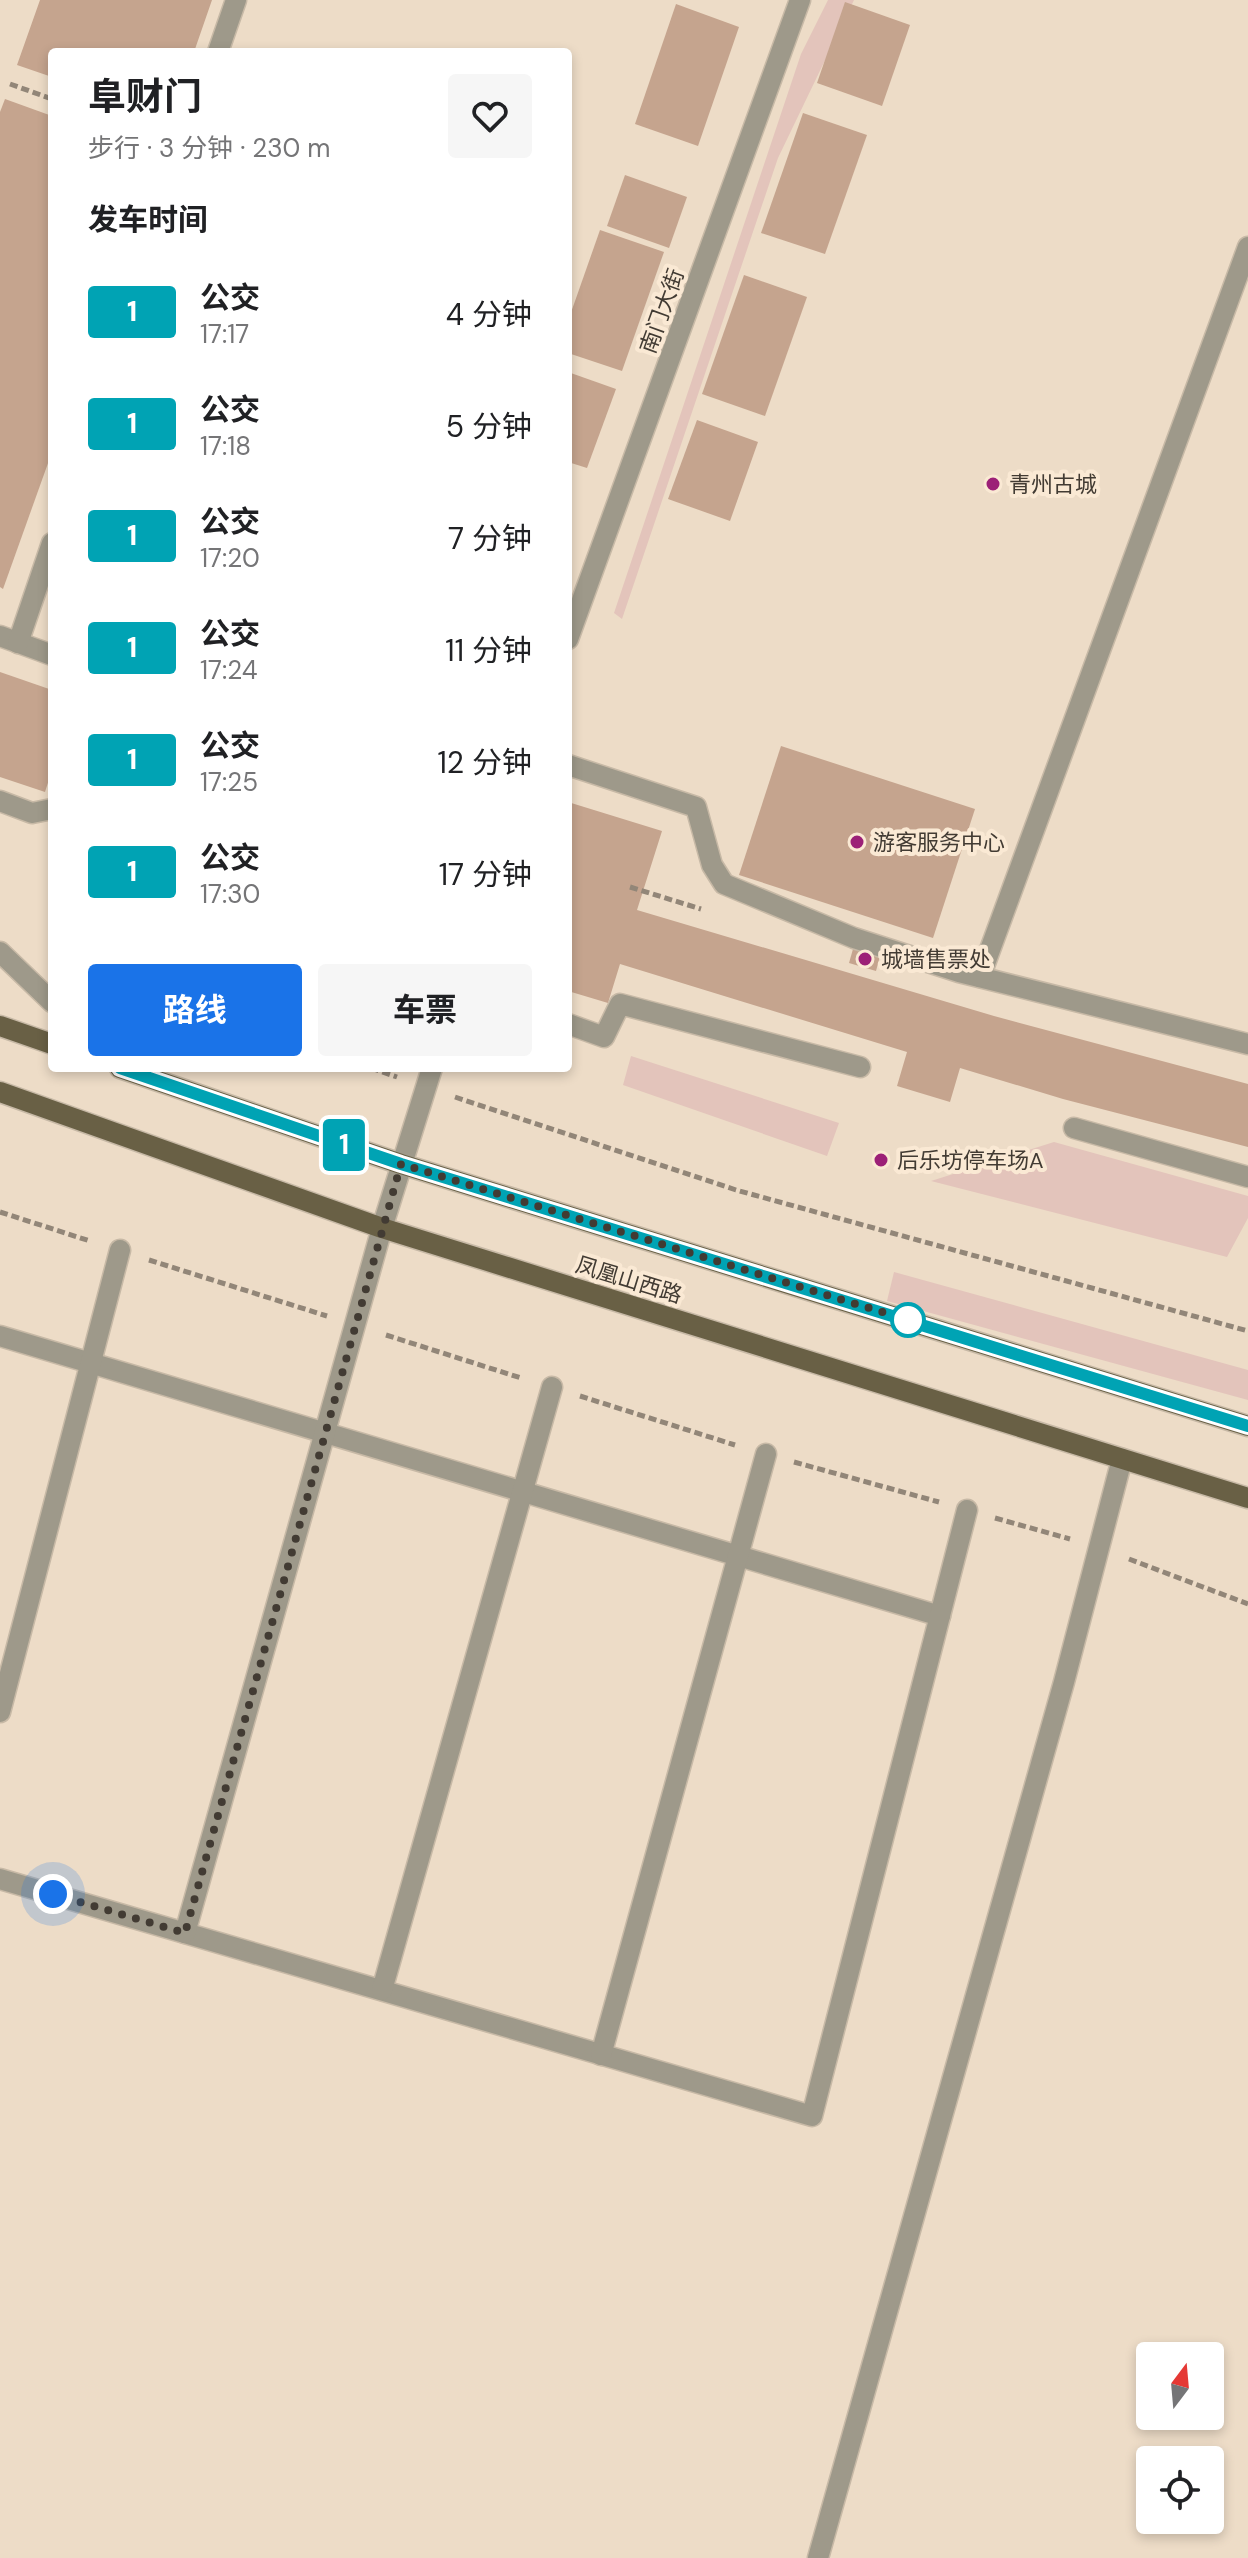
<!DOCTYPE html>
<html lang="zh">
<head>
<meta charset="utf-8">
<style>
	body { margin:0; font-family:"DM Sans","Noto Sans SC",sans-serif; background:#f6f6f6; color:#202124; height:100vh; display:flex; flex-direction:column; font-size:30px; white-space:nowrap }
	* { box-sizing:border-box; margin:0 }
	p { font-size:26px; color:#757577 }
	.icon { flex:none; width:44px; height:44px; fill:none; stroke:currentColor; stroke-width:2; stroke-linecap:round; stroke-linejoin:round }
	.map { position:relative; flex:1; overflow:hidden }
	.panel { position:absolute; left:48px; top:48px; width:524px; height:1024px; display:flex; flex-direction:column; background:#fff; border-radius:8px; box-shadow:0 4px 12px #0003 }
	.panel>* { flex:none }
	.badge { padding:0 16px; border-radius:6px; font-size:28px; line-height:52px }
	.needle { width:52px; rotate:16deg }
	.tools { position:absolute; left:1136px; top:2342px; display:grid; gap:16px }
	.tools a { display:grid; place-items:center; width:88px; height:88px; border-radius:8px; background:#fff; box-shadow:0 4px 12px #0003; font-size:40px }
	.you { position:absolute; width:40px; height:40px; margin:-20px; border:6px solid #fff; border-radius:50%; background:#1a73e8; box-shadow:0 0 0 12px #1a73e833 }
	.map>.badge { position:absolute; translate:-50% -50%; box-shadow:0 0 0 4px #fff }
	h2 { padding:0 40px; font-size:30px; line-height:72px }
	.round { display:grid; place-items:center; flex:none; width:84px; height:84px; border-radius:8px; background:#f6f6f6 }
	.headline { display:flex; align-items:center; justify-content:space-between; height:136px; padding:0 40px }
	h1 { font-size:38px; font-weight:700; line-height:60px }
	.button { display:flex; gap:16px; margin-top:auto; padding:16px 40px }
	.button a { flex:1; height:92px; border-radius:8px; background:#1a73e8; color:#fff; font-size:32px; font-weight:700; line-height:92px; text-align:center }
	.button a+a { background:#f6f6f6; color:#202124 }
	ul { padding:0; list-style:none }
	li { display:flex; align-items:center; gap:24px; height:112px; padding:0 40px }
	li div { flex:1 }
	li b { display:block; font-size:30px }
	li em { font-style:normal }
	li .badge { min-width:88px; font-weight:700; text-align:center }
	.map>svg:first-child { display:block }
	.green { fill:#e3c4bb }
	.building { fill:#c5a48e }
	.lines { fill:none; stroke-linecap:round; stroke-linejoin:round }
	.lane-casing { stroke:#c7b9a6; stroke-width:23 }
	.street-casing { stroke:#c7b9a6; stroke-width:23 }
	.primary-casing { stroke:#c7b9a6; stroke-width:23 }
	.path { stroke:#928678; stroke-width:5; stroke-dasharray:8 4; stroke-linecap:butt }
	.lane { stroke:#9e998a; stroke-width:20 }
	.street { stroke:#9e998a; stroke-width:20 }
	.primary { stroke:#696045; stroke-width:20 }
	.line-casing { stroke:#fff; stroke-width:18 }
	.line { stroke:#00a3b4; stroke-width:12 }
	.walk { stroke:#423b33; stroke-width:8; stroke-dasharray:0 14.4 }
	.poi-dot { fill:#9c2077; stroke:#fae9d4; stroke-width:3 }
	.stop-dot { fill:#fff; stroke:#00a3b4; stroke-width:4 }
	.labels { text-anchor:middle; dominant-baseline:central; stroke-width:8; stroke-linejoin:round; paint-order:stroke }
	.street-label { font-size:22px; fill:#423b33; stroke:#fae9d4 }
	.poi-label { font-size:22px; fill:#423b33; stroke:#fae9d4; text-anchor:start }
</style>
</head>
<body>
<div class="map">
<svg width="1248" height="2558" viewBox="0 0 1248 2558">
	<rect width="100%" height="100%" fill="#eddcc7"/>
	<g class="green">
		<path d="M828 0H854L778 158 622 619 614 613 801 54Z"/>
		<path d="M631 1056 839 1123 827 1156 623 1085Z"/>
		<path d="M1054 1142 1248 1196V1218L1227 1257 931 1181Z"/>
		<path d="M894 1272 1248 1370V1400L887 1301Z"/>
	</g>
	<g class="building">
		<path d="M40 0H212L194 52H52V77L17 65Z"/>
		<path d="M845 2 910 25 882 106 817 83Z"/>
		<path d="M676 4 739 27 698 146 635 124Z"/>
		<path d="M5 99 52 116V452L3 589 0 587V112Z"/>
		<path d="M803 113 867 135 825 254 761 233Z"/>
		<path d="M625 175 687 197 669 248 607 226Z"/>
		<path d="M600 230 664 252 622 371 568 353V321Z"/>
		<path d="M744 275 807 297 765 416 702 394Z"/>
		<path d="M568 372 616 389 587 468 568 462Z"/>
		<path d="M697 420 758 442 730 521 668 499Z"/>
		<path d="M0 672 52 690V770L45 792 0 777Z"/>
		<path d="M781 746 975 809 933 938 739 875Z"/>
		<path d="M568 802 662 831 637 910 994 1016 1248 1084V1147L1063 1099 960 1068 950 1102 897 1086 907 1052 620 964 608 1003 568 991Z"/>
		<path d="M853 949 880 956 876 971 849 963Z"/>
	</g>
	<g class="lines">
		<defs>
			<g id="lane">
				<path d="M0 636 52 655"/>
				<path d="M568 765 696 807 712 865 724 884 854 938 959 972 1248 1044"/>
				<path d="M0 801 32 813 52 809"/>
				<path d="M980 977 1248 247"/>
				<path d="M568 1024 604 1037 620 1004 860 1067"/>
				<path d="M1074 1128 1248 1177"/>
				<path d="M0 1336 940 1616"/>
				<path d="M818 2558 1064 1682 1122 1459"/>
			</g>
			<g id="street">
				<path d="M218 52 236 0"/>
				<path d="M568 639 800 0"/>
				<path d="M18 643 52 543"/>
				<path d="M0 952 52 1002"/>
				<path d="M0 1712 120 1250"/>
				<path d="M0 1879 812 2116 967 1510"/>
				<path d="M185 1933 382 1228 432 1068"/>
				<path d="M382 1990 552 1387"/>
				<path d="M601 2055 766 1454"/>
			</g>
			<g id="primary">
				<path d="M0 1026 52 1044"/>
				<path d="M120 1068 401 1164 1248 1426"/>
				<path d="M0 1092 382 1228 1248 1498"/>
			</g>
		</defs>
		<use href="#lane" class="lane-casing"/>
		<use href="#street" class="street-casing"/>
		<use href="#primary" class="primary-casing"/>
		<g class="path">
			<path d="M10 84 52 99"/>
			<path d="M630 887 701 909"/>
			<path d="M371 1068 397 1077"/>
			<path d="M455 1097 736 1190 1248 1331"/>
			<path d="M0 1212 90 1241"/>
			<path d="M149 1260 327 1316"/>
			<path d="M386 1335 521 1378"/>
			<path d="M580 1396 735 1445"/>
			<path d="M794 1462 939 1502"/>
			<path d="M995 1518 1070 1539"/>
			<path d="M1129 1559 1248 1604"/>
		</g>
		<use href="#lane" class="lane"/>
		<use href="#street" class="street"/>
		<use href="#primary" class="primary"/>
	</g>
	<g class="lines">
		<defs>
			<path id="line" d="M120 1068 401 1164 1248 1426"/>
		</defs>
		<use href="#line" class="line-casing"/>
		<use href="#line" class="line"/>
		<path class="walk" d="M53 1894 185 1933 401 1164 921 1324 908 1320"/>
	</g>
	<g class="poi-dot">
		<circle cx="993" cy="484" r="8"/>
		<circle cx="857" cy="842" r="8"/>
		<circle cx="865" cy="959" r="8"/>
		<circle cx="881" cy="1160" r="8"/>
	</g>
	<circle class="stop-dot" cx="908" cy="1320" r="16"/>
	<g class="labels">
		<g class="street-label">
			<text transform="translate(662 311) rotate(-70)">南门大街</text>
			<text transform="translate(629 1280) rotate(17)">凤凰山西路</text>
		</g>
		<g class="poi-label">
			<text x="1009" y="484">青州古城</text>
			<text x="873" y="842">游客服务中心</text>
			<text x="881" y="959">城墙售票处</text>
			<text x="897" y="1160">后乐坊停车场A</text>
		</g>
	</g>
</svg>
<div class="tools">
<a><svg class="needle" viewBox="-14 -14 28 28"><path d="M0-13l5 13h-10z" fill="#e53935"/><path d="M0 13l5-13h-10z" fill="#757577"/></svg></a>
<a><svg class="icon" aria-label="locate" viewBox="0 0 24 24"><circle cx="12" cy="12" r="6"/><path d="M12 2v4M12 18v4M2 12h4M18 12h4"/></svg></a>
</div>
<div class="you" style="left:53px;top:1894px"></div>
<b class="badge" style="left:344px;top:1145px;background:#00a3b4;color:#fff">1</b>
<section class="panel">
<div class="headline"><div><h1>阜财门</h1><p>步行 · 3 分钟 · 230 m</p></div><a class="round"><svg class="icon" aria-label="heart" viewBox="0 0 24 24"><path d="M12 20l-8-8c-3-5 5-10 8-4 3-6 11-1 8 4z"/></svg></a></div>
<h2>发车时间</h2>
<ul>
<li><span class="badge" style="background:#00a3b4;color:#fff">1</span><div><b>公交</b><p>17:17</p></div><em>4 分钟</em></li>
<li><span class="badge" style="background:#00a3b4;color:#fff">1</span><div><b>公交</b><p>17:18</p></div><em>5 分钟</em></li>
<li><span class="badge" style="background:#00a3b4;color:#fff">1</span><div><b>公交</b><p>17:20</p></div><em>7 分钟</em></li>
<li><span class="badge" style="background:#00a3b4;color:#fff">1</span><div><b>公交</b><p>17:24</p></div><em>11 分钟</em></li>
<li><span class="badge" style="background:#00a3b4;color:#fff">1</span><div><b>公交</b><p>17:25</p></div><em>12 分钟</em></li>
<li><span class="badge" style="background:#00a3b4;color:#fff">1</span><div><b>公交</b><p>17:30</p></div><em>17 分钟</em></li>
</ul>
<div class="button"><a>路线</a><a>车票</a></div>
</section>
</div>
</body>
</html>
